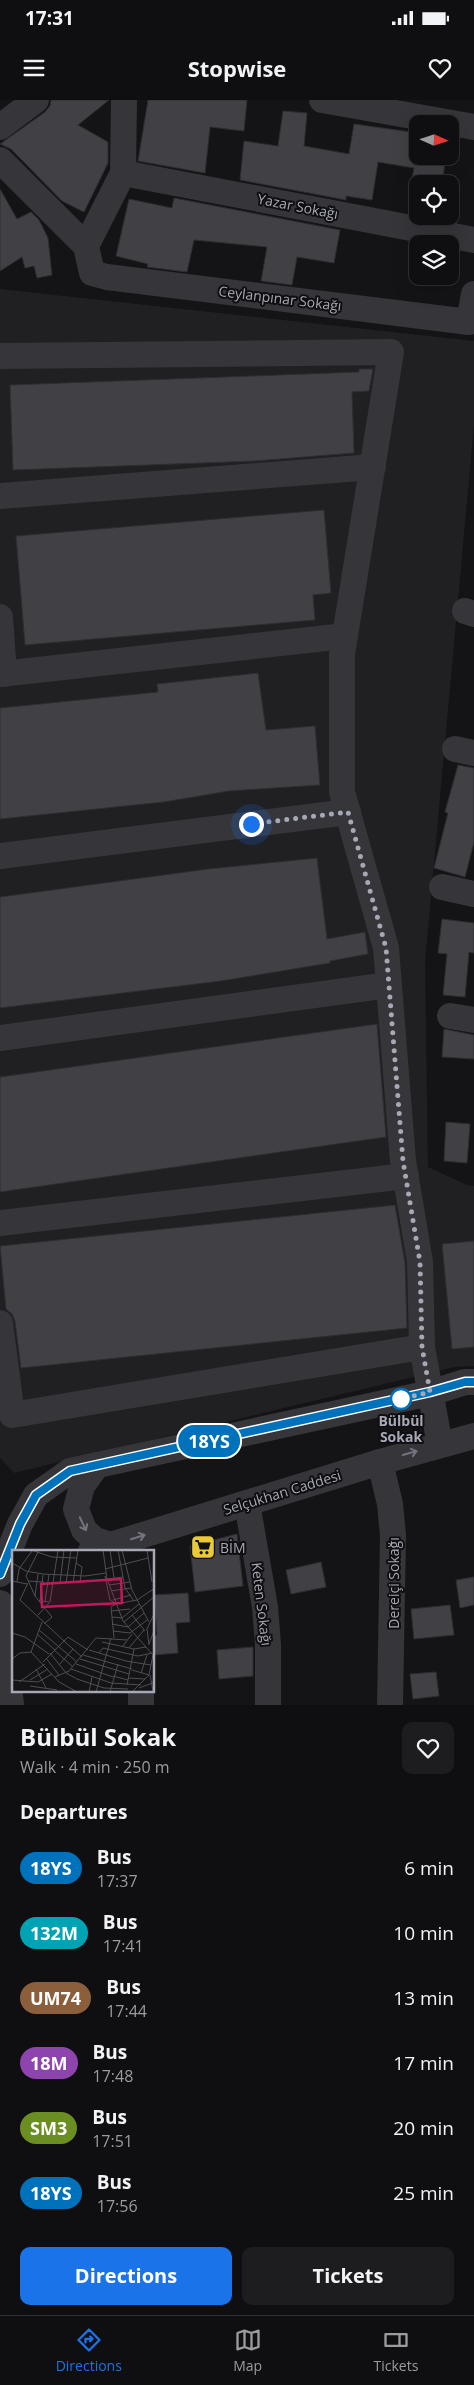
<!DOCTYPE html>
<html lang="en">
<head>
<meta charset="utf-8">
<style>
	body { margin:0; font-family:"Open Sans",sans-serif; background:#1d1c1e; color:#f1f3f6; height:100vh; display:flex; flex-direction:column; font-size:19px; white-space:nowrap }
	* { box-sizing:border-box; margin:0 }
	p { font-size:16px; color:#9b9c9f }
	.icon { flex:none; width:28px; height:28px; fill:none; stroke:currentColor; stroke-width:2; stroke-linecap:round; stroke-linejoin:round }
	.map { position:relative; height:1605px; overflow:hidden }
	.side { display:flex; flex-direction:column; background:#0f0e10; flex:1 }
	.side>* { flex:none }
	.badge { padding:0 10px; border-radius:16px; font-size:18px; line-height:32px }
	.needle { width:32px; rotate:93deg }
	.controls { position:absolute; left:409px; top:15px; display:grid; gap:10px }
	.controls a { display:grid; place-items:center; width:50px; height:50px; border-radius:10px; background:#0f0e10; box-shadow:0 5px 20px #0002,0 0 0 1px #2f2e30; font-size:25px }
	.you { position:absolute; width:25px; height:25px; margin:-12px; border:4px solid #fff; border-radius:50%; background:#1a73e8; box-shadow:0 0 0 8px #1a73e833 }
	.map>.badge { position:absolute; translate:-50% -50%; box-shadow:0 0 0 2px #fff }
	h2 { padding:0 20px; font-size:19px; line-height:45px }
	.round { display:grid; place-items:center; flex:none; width:52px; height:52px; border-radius:10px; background:#1d1c1e }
	.head { display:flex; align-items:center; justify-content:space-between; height:85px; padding:0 20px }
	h1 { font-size:24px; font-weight:700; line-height:38px }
	.cta { display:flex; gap:10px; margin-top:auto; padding:10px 20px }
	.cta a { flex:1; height:58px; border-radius:10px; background:#1a73e8; color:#fff; font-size:20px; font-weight:700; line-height:58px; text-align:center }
	.cta a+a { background:#1d1c1e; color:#f1f3f6 }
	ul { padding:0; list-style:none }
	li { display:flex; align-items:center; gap:15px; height:65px; padding:0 20px }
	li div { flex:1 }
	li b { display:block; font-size:19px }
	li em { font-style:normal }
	li .badge { min-width:55px; font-weight:700; text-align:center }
	.status { display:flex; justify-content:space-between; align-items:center; height:35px; padding:0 25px; background:#0f0e10; direction:ltr }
	.status svg { height:14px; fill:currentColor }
	header { display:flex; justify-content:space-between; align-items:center; height:65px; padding:0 20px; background:#0f0e10; font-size:22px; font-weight:700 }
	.menu { display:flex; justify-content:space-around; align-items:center; height:70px; border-top:1px solid #2f2e30; background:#0f0e10; font-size:14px; color:#9b9c9f }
	.menu a { display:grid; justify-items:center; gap:2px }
	.menu .on { color:#1a73e8 }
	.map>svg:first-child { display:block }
	.built { fill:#201f22 }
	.building { fill:#404045; stroke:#2e2d31 }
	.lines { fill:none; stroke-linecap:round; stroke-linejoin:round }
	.minor { stroke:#35353a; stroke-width:26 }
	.oneway { stroke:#73747e }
	.line-casing { stroke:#fff; stroke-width:11 }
	.line { stroke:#0072bc; stroke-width:8 }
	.walk { stroke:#a6a8b5; stroke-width:5; stroke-dasharray:0 9 }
	.stop-dot { fill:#fff; stroke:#0072bc; stroke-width:2.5 }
	.labels { text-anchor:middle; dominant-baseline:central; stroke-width:4; stroke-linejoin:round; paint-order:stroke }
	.street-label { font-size:14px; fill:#a6a8b5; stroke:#0f0e10 }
	.stop-label { font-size:14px; font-weight:bold; fill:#a6a8b5; stroke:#0f0e10 }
	.poi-label { font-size:14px; fill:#a6a8b5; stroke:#0f0e10; text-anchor:start }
	.inset-road { fill:none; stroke:#4e4f55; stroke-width:1 }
	.view { fill:#c2185b; fill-opacity:0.15; stroke:#c2185b; stroke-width:2.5 }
	.inset-edge { fill:none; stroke:#a6a8b5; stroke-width:2.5 }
</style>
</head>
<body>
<div class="status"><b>17:31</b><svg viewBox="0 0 49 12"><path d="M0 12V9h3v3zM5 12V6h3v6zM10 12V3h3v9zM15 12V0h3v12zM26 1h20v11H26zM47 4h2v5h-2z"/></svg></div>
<header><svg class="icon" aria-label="menu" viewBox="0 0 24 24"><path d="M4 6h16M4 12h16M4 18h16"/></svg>Stopwise<svg class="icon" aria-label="heart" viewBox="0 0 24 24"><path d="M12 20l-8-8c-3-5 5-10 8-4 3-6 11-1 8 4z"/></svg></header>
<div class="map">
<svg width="474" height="1605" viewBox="0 0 474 1605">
	<rect width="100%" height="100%" fill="#141315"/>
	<path class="built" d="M0 189 474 241V325L425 862 428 1067 467 1085 474 1086V1266L455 1267 14 1373 0 1358Z"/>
	<g class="building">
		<path d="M51 0H109L78 25 108 42V63L84 112 62 101 11 49 0 44 45 12 50 6Z"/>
		<path d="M148 0H247L244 31 210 27 205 73 138 61Z"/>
		<path d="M283 11 307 13 304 46 349 54 354 24 418 33V56H446L442 84H411L414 68 378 62 372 100 346 96V100L240 80 244 41 278 46Z"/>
		<path d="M0 89 17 119 31 112 39 120 48 138 52 175 37 178 34 166 25 168 22 157 0 171Z"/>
		<path d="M174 98 340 130 334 163 297 157 292 185 261 181 267 147 194 140 187 172 147 167 148 164 116 156 129 99 172 108Z"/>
		<path d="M359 269H373L369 291 352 292 354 353 255 361 13 370 10 285 359 272Z"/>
		<path d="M324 410 331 493 313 495 315 520 25 545 16 436Z"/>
		<path d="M258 573 266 630 315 626 320 685 229 691 164 702 0 719V608L158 592 157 584Z"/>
		<path d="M458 665 474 668V742L465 777 434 768 448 713 445 712Z"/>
		<path d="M317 758 327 839 365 832 368 854 330 861V863L221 881 0 908V797L208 769Z"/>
		<path d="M442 819 474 823V853L469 852 465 897 443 895 447 854 438 853Z"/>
		<path d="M377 924 386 1037 0 1092V977Z"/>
		<path d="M444 929 474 935V959L442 957Z"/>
		<path d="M446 1022 470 1024 467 1063 444 1061Z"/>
		<path d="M395 1105 405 1163 407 1228 21 1268 15 1221 12 1214 6 1209 0 1146Z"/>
		<path d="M474 1141V1247L452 1249 442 1144Z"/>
		<path d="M237 1434 243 1486 195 1492 190 1446Z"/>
		<path d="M321 1462 326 1487 291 1494 286 1470Z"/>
		<path d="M474 1477V1505L460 1508 456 1480Z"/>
		<path d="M188 1493 190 1522 176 1523 178 1553 154 1555V1536L157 1535 154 1495Z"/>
		<path d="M450 1505 454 1535 414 1539 411 1509Z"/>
		<path d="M253 1547V1576L219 1579 217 1550Z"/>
		<path d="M436 1572 439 1596 413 1599 410 1574Z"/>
	</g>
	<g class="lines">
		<g class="minor">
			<path d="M124 0 123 73 86 146 92 173 107 177 469 222"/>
			<path d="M322 0 474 27"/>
			<path d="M0 27 36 0"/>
			<path d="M0 60 86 146"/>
			<path d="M123 73 474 140"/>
			<path d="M469 222 474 194"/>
			<path d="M0 256 391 252 342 554V692L386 848 403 1061 420 1162 422 1247 440 1345"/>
			<path d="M0 396 373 367"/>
			<path d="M465 511 474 514"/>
			<path d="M0 517 4 574"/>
			<path d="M0 574 345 536"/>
			<path d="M455 649 474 653"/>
			<path d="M0 756 348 712"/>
			<path d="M442 787 474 794"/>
			<path d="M450 916 474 920"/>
			<path d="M0 938 389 885"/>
			<path d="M0 1123 406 1076"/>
			<path d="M0 1223 12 1315 422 1247"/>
			<path d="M380 1362 390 1404 393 1435 390 1605"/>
			<path d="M97 1365 82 1386 76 1409 84 1430 95 1440 111 1445 113 1451"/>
			<path d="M247 1403 265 1507 268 1544V1605"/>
			<path d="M91 1451 380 1362 474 1336"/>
			<path d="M0 1474 20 1424 36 1395 70 1371 430 1293 465 1282H474"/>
			<path d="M0 1503 11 1605"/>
			<path d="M141 1591V1605"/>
		</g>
	</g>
	<defs><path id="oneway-shaft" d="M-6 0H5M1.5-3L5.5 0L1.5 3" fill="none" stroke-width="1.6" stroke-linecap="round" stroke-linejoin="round" transform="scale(1.25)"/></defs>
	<g class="oneway">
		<use href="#oneway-shaft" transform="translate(410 1353) rotate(-16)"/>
		<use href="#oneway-shaft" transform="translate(83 1424) rotate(65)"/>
		<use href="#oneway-shaft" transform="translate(138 1437) rotate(-17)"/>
	</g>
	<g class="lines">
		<defs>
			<path id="line" d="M0 1474 20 1424 36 1395 70 1371 430 1292 465 1282H474"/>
		</defs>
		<use href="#line" class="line-casing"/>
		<use href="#line" class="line"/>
		<path class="walk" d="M251 724 348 712 386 848 403 1061 420 1162 422 1247 430 1292 401 1299"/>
	</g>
	<defs>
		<symbol id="supermarket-square" viewBox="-11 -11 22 22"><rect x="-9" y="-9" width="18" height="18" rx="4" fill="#e9c937" stroke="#0f0e10"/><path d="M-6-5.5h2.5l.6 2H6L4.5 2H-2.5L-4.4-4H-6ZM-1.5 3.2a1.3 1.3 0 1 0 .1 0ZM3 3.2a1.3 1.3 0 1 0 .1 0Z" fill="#111"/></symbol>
	</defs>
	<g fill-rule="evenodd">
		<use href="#supermarket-square" x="189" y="1433" width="28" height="28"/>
	</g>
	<circle class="stop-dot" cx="401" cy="1299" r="10"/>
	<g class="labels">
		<g class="street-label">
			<text transform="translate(298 106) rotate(11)">Yazar Sokağı</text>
			<text transform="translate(280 198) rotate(7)">Ceylanpınar Sokağı</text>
			<text transform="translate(282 1392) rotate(-17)">Selçukhan Caddesi</text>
			<text transform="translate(393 1483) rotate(-90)">Dereiçi Sokağı</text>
			<text transform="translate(262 1504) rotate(83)">Keten Sokağı</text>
		</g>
		<g class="stop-label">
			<text x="401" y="1320">Bülbül<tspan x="401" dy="16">Sokak</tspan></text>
		</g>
		<g class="poi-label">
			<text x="220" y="1447">BİM</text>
		</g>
	</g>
	<g transform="translate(12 1450)">
		<rect width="142" height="142" fill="#141315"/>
		<path class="inset-road" d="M19 0 40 7 65 8M27 0 14 26 23 46 40 67 32 74M91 0 95 29 111 71 141 105 137 125 120 142M98 0 102 28M106 0 113 38 122 51M110 0 120 40 137 72M135 0 140 32M0 13 14 21 31 24 73 26 94 23M64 13 70 17 68 33M93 19 136 8M93 26 98 50 103 53M95 29 111 27M0 31 15 34M16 31 32 32M5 32 7 19 20 1M48 33 52 0M54 33 59 0M61 33 66 0M97 35 118 32M99 41 119 38M23 46 26 24M8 50 52 91M8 50 16 33M101 50 119 45M27 51 38 52 46 0M28 51 31 25M33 51 37 25M104 54 125 50 143 38M99 61 118 59M26 65 37 53M120 65 133 81M100 67 110 68 127 54M112 72 143 46M100 74 116 77 132 63M27 80 65 112M101 81 118 83 135 70M0 83 13 87 37 104M25 84 43 100M102 88 99 57 104 54M52 91 70 107M90 92 122 99 134 97M137 94 143 78M137 95 135 79 143 62M110 97 120 84M117 98 132 80M42 100 61 117M77 100 114 111 139 115M19 102 30 72M38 103 54 123 65 129 92 138 116 139M87 103 91 98 126 106 140 103M71 105 120 119M34 108 47 125M0 109 8 103 19 102 47 132 65 142M68 109 117 124M31 112 56 87 76 100M64 114 101 127M47 115 61 99M24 119 34 138M59 119 99 133 129 135M120 120 137 125M129 123 135 105M138 125 141 141M101 126 116 130M43 127 57 121 84 88 115 90M116 128 133 129M0 130 26 132 40 124M18 130 36 119M7 132 33 114M115 135 122 99M18 136 45 140M127 138 143 132M77 142 80 127M84 142 99 88M98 142 106 114"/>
		<path class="view" d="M109 29 110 53 30 57 29 34Z"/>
		<rect width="142" height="142" class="inset-edge"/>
	</g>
</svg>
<div class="controls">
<a><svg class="needle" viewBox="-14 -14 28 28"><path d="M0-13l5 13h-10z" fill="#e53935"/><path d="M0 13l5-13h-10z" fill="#9b9c9f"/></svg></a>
<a><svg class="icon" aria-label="locate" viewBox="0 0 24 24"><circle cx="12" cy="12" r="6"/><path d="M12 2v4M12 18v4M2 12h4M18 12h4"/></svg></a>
<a><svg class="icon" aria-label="layers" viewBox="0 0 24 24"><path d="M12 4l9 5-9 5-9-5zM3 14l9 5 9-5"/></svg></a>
</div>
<div class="you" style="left:251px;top:724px"></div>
<b class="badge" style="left:209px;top:1341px;background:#0072bc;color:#fff">18YS</b>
</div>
<section class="side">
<div class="head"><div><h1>Bülbül Sokak</h1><p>Walk · 4 min · 250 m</p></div><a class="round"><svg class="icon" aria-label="heart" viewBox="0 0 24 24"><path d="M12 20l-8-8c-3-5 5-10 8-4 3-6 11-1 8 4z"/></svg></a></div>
<h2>Departures</h2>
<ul>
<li><span class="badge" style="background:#0072bc;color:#fff">18YS</span><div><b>Bus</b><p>17:37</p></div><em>6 min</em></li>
<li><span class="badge" style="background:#00a3b4;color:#fff">132M</span><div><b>Bus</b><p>17:41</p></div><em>10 min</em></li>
<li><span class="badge" style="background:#8b5e3c;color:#fff">UM74</span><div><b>Bus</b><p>17:44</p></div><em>13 min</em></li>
<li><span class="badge" style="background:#8e44ad;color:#fff">18M</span><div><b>Bus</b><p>17:48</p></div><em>17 min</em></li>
<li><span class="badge" style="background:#6b8e23;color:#fff">SM3</span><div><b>Bus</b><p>17:51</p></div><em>20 min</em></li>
<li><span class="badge" style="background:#0072bc;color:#fff">18YS</span><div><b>Bus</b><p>17:56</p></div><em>25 min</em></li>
</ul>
<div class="cta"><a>Directions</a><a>Tickets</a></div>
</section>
<nav class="menu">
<a class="on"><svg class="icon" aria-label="directions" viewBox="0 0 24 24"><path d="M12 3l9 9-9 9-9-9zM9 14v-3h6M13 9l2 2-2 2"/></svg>Directions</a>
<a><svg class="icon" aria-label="map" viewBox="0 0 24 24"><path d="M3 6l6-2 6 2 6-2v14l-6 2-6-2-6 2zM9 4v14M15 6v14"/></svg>Map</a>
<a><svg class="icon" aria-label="tickets" viewBox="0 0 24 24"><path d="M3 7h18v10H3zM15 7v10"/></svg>Tickets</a>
</nav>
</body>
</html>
